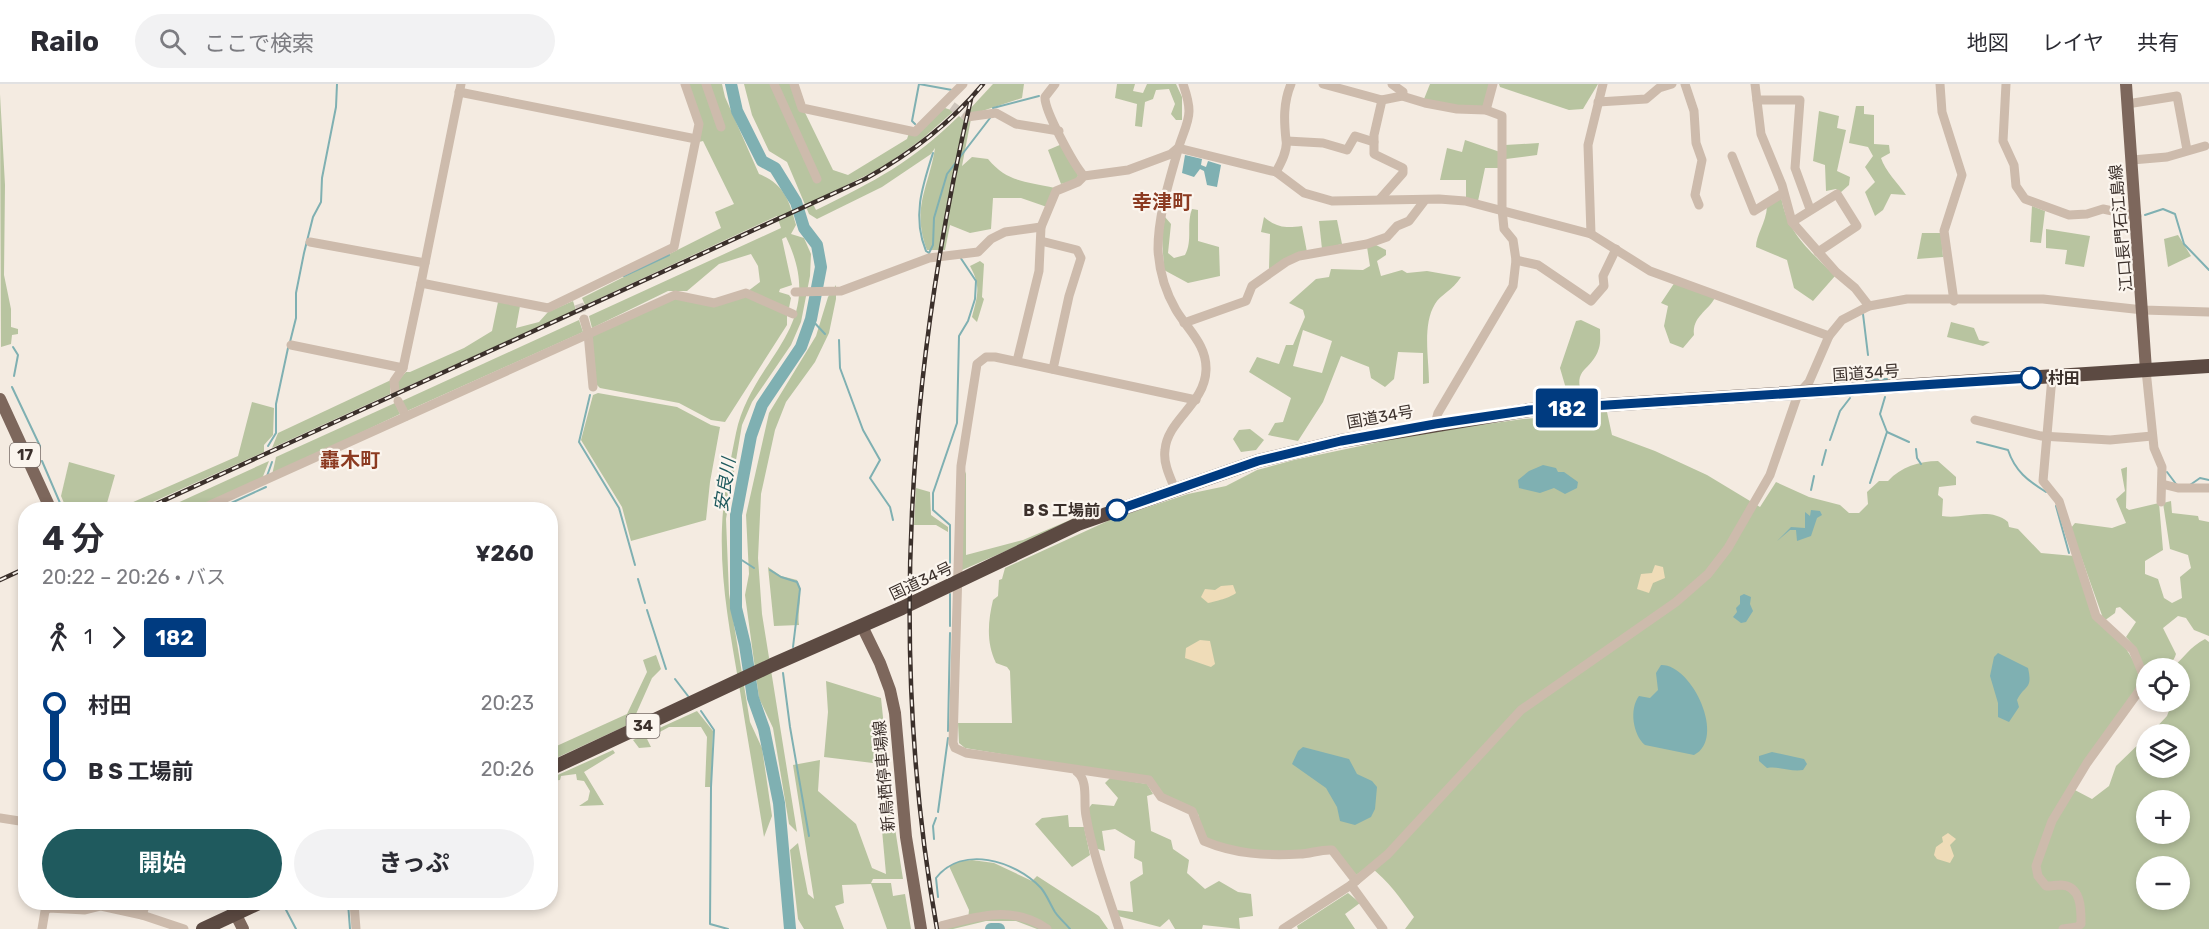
<!DOCTYPE html>
<html lang="ja">
<head>
<meta charset="utf-8">
<style>
	body { margin:0; font-family:Rubik,"Noto Sans JP",sans-serif; background:#f2f2f3; color:#2b2b33; height:100vh; display:flex; flex-direction:column; font-size:22px; white-space:nowrap }
	* { box-sizing:border-box; margin:0 }
	p { font-size:20px; color:#7c7c81 }
	.icon { flex:none; width:33px; height:33px; fill:none; stroke:currentColor; stroke-width:2; stroke-linecap:round; stroke-linejoin:round }
	.map { position:relative; flex:1; overflow:hidden }
	.details { position:absolute; left:18px; top:418px; width:540px; height:408px; display:flex; flex-direction:column; background:#fff; border-radius:24px; box-shadow:0 3px 9px #0003 }
	.details>* { flex:none }
	.badge { padding:0 12px; border-radius:4px; font-size:21px; line-height:39px }
	.buttons { position:absolute; left:2136px; top:574px; display:grid; gap:12px }
	.buttons a { display:grid; place-items:center; width:54px; height:54px; border-radius:50%; background:#fff; box-shadow:0 3px 9px #0003; font-size:30px }
	.map>.badge { position:absolute; translate:-50% -50%; box-shadow:0 0 0 3px #fff }
	.legs { display:flex; align-items:center; gap:9px; height:66px; padding:0 24px; font-size:20px }
	.legs p { margin-inline-start:auto }
	.overview { display:flex; align-items:center; justify-content:space-between; height:102px; padding:0 24px }
	h1 { font-size:33px; font-weight:700; line-height:45px }
	.action { display:flex; gap:12px; margin-top:auto; padding:12px 24px }
	.action a { flex:1; height:69px; border-radius:36px; background:#1f5a5e; color:#fff; font-size:24px; font-weight:700; line-height:69px; text-align:center }
	.action a+a { background:#f2f2f3; color:#2b2b33 }
	ul { padding:0 24px; list-style:none }
	li { display:flex; align-items:center; gap:21px; height:66px; font-size:22px }
	li i { display:grid; place-items:center; width:9px; height:100%; margin:0 8px; background:currentColor }
	li i::after { content:''; width:15px; height:15px; margin:-8px; border:4px solid; border-radius:50%; background:#fff }
	li p { margin-inline-start:auto }
	li:first-child i { background:linear-gradient(#0000 50%,currentColor 0) }
	li:last-child i { background:linear-gradient(currentColor 50%,#0000 0) }
	header { display:flex; align-items:center; gap:36px; box-sizing:border-box; height:84px; padding:0 30px; background:#fff; border-bottom:2px solid #e1e1e2 }
	header strong { font-size:28px }
	nav { display:flex; gap:33px; margin-inline-start:auto; font-size:21px }
	.search { width:420px; height:54px; background:#f2f2f3; display:flex; align-items:center; gap:15px; box-sizing:border-box; padding:0 21px; border-radius:33px; color:#7c7c81; font-size:22px }
	.map>svg:first-child { display:block }
	.green { fill:#b8c4a0; fill-rule:evenodd }
	.sand { fill:#efdcb8 }
	.water { fill:#7fb0b2 }
	.lines { fill:none; stroke-linecap:round; stroke-linejoin:round }
	.stream { stroke:#7fb0b2; stroke-width:2 }
	.river { stroke:#7fb0b2; stroke-width:12 }
	.minor-tunnel { stroke:#cfc6bd; stroke-width:9; stroke-dasharray:9 4.5; stroke-linecap:butt }
	.minor { stroke:#cdbbac; stroke-width:9 }
	.major { stroke:#7d675c; stroke-width:12 }
	.highway { stroke:#5c4a42; stroke-width:14 }
	.rail-casing { stroke:#3b302b; stroke-width:4.5 }
	.rail { stroke:#fbf5ee; stroke-width:2; stroke-dasharray:7; stroke-linecap:butt }
	.line-1-casing { stroke:#fff; stroke-width:14 }
	.line-1 { stroke:#003b80; stroke-width:9 }
	.stop-1-dot { fill:#fff; stroke:#003b80; stroke-width:3 }
	.labels { text-anchor:middle; dominant-baseline:central; stroke-width:4.5; stroke-linejoin:round; paint-order:stroke }
	.shield { fill:#fbf5ee; stroke:#756b66; stroke-width:1.5 }
	.shield-label { font-size:15px; font-weight:bold; fill:#3b302b }
	.street-label { font-size:16px; fill:#3b302b; stroke:#fbf5ee }
	.stop-label { font-size:16px; font-weight:bold; fill:#3b302b; stroke:#fbf5ee; text-anchor:start }
	.water-label { font-size:18px; font-style:italic; fill:#1f5a5e; stroke:#fbf5ee }
	.quarter-label { font-size:20px; font-weight:bold; fill:#8c3b22; stroke:#fbf5ee }
</style>
</head>
<body>
<header>
<strong>Railo</strong>
<div class="search"><svg class="icon" aria-label="search" viewBox="0 0 24 24"><circle cx="10" cy="10" r="6"/><path d="M15 15l6 6"/></svg>ここで検索</div>
<nav><a>地図</a><a>レイヤ</a><a>共有</a></nav>
</header>
<div class="map">
<svg width="2209" height="845" viewBox="0 0 2209 845">
	<rect width="100%" height="100%" fill="#f4ebe1"/>
	<g class="green">
		<path d="M688 0H722L725 13 759 90C784 100 789 116 796 141L791 150 804 154 811 170 810 192 801 238 791 261 752 318 742 341 726 435 729 510 750 638 762 664 772 732 764 753C756 702 747 652 739 601 730 548 720 497 722 443 723 412 730 379 736 349 752 272 830 244 786 153L782 155 792 201 780 205 779 208 789 211 791 214 789 224 748 207 760 198 758 182 751 170 719 180 687 207H668L592 244 589 232 781 144 777 132 585 221 582 214 721 144 715 128 734 120 703 57 699 58Z"/>
		<path d="M744 0H791L833 86 848 91 907 55 909 49 945 24 954 27 922 55 883 83 812 118 816 126C875 97 912 78 959 32L963 35H971L962 82 972 73 988 75C1008 99 1026 97 1055 104L1047 123 1021 114H993L991 145 970 149 950 141 945 166H927C911 124 929 103 935 64L931 70 882 103 817 135 809 130 787 78 769 67 752 31Z"/>
		<path d="M993 0H1024L1022 14 973 30 968 27Z"/>
		<path d="M1117 0H1135L1133 7 1143 9 1147 0H1176L1182 13V36H1176L1171 30 1175 20 1169 5 1156 6 1153 15 1145 18 1142 43 1135 42 1137 20 1115 14Z"/>
		<path d="M1430 0H1490L1484 22H1457L1424 15Z"/>
		<path d="M1499 0H1598L1583 25 1569 26 1500 3Z"/>
		<path d="M0 10 5 101 4 191 11 225V243L18 245V250L12 251 11 260 1 263Z"/>
		<path d="M1856 22H1864V30L1874 31V60L1889 61 1890 69 1881 74C1885 87 1898 99 1906 111L1891 110 1883 126 1875 132 1865 108 1875 98 1865 83 1873 72 1868 63 1849 59Z"/>
		<path d="M1819 27 1839 32 1837 44 1846 46 1837 87 1850 93 1849 101 1840 109 1836 105 1826 107 1825 81 1813 77Z"/>
		<path d="M1465 56 1500 68V84H1485L1478 117 1466 115V96H1440L1447 64 1462 68Z"/>
		<path d="M1539 59 1537 71 1506 75 1505 61Z"/>
		<path d="M1062 60 1078 91 1077 96 1061 100 1048 66Z"/>
		<path d="M1781 112C1787 150 1810 166 1835 192L1813 217 1794 204 1787 176 1756 163C1756 151 1766 139 1767 123Z"/>
		<path d="M2032 122 2045 127 2041 159 2030 158Z"/>
		<path d="M1192 125 1198 126V157L1219 163 1220 192 1188 199 1164 186 1162 152 1165 133 1171 140 1168 169 1174 174 1185 171C1193 156 1186 141 1192 125Z"/>
		<path d="M1264 133C1277 144 1286 144 1302 142L1307 168 1269 185 1270 150 1261 148Z"/>
		<path d="M1337 136 1342 160 1322 165 1319 137Z"/>
		<path d="M2046 145 2090 152 2084 183 2065 180 2067 166 2046 164Z"/>
		<path d="M1922 149H1941L1943 173 1917 175Z"/>
		<path d="M2178 151 2191 172 2168 183 2164 155Z"/>
		<path d="M1376 161 1386 166V171L1377 177 1381 192 1402 186 1407 189 1427 187 1461 193C1453 206 1440 211 1435 220 1422 241 1429 275 1429 299L1423 300V269L1398 268 1394 295 1385 303 1371 294 1369 283 1341 272 1323 318 1298 357 1268 351 1275 339 1283 338 1291 314 1249 288 1257 273 1279 280 1286 261H1293L1305 233 1303 226 1289 219 1316 195 1329 193 1331 185 1363 186 1370 182 1367 163ZM1303 246 1332 257 1322 289 1293 282Z"/>
		<path d="M980 177 984 180 982 213 984 215 977 238 972 233C978 211 981 202 970 182Z"/>
		<path d="M1675 198 1716 212C1708 228 1692 232 1694 251L1683 264 1670 259 1664 242 1668 222 1661 219Z"/>
		<path d="M836 201V215L829 249 815 278 786 318 775 346 761 410 758 474 762 530 797 748 789 740 773 644 759 614 745 511 749 490 746 431 769 329 816 252 828 213Z"/>
		<path d="M747 211 787 231V241L725 338 711 336 679 319 600 304 594 298 590 252 676 214 714 222Z"/>
		<path d="M573 217 576 226 397 307 396 299 406 288H410L464 264 492 247 498 218 520 222 516 244 539 238 548 228Z"/>
		<path d="M579 236 583 248 407 327 402 317Z"/>
		<path d="M1581 236 1600 245C1600 251 1601 258 1599 264 1592 288 1571 283 1583 313L1569 315 1560 284 1576 237Z"/>
		<path d="M1951 238 1974 244 1979 256 1990 258 1983 262 1947 253Z"/>
		<path d="M391 296 390 310 272 364 278 349Z"/>
		<path d="M598 309 677 323 711 341 720 343 710 398 706 436 631 457 622 423 581 356 593 311Z"/>
		<path d="M252 318 274 324 273 351 264 361V368L135 426H115L238 372Z"/>
		<path d="M395 319 400 330 272 391 276 373Z"/>
		<path d="M1607 328 1612 351 1655 367 1707 391 1760 423 1776 398 1809 413 1840 421 1849 429H1859L1868 420 1867 408 1879 397H1888C1901 383 1919 377 1938 377L1956 393V401L1939 403 1938 411 1943 415 1942 432C1963 436 1989 422 2008 438L2009 443 2018 445 2041 469 2074 472C2079 487 2082 507 2091 521 2109 548 2135 565 2140 598L2071 704 2092 715 2109 702 2116 682 2146 653V684H2180V651H2149L2167 632 2172 618H2180V585H2170C2184 575 2189 563 2205 555L2209 558V845H1405L1414 833C1400 814 1389 797 1369 782L1356 791 1330 762C1290 769 1239 774 1204 752L1198 730 1164 713 1151 695 965 664 959 659 958 639H1012L1010 587 1007 583 996 579C986 559 988 537 993 516L998 512 999 496 1002 495 1005 484 1112 435 1188 410 1226 402 1257 386 1294 376 1422 349 1523 335ZM2146 717H2180V750H2146ZM2146 783H2180V816H2146Z"/>
		<path d="M1250 345 1264 356 1256 366 1241 368 1233 355 1239 346Z"/>
		<path d="M269 377 262 395 193 426H162Z"/>
		<path d="M69 378 115 391 105 426H67L61 412Z"/>
		<path d="M963 381 966 390V471L1023 456 1091 427 1079 435 960 487Z"/>
		<path d="M2127 383 2126 424 2129 426 2159 419 2163 466 2145 477V490L2158 495 2164 514 2172 519 2182 514 2180 493 2191 484 2188 471 2170 465 2163 419 2171 417 2172 429 2198 432 2199 436 2209 438V552L2194 546 2186 534 2178 532 2163 544 2176 570C2171 585 2160 585 2146 585V590L2136 564 2126 553 2136 538 2120 523 2116 524 2115 529 2104 537 2071 444 2075 439 2112 444 2126 439 2116 415 2125 407 2121 385Z"/>
		<path d="M916 404 930 408 931 431 948 443V448L936 441H914Z"/>
		<path d="M768 483 781 492 797 496C804 510 797 526 799 541L774 542Z"/>
		<path d="M656 571 661 585 652 594 632 639 554 675 550 665 627 630 647 588 643 576Z"/>
		<path d="M826 597 881 614 890 701H880L881 680 824 673 828 628Z"/>
		<path d="M697 627 713 647 711 703H705L707 653 701 643H669L647 655 651 663 639 664 633 656Z"/>
		<path d="M613 666 615 669 584 688 604 721 579 722 588 716 590 707 584 697 577 696 576 690 561 692 560 696 551 697V694Z"/>
		<path d="M820 676 818 707 856 740 872 784 886 790 880 724 891 719 903 795H873L871 799H891L893 812 905 810 911 845H887L871 800 842 801 844 819 835 822 844 845H804L798 835 790 766 798 759 808 810 814 815 793 681Z"/>
		<path d="M1110 694 1147 700 1153 710 1147 712 1151 747 1171 756 1173 765 1189 776 1187 789 1205 805 1219 797 1238 808 1251 810 1253 832 1239 834 1240 845 1203 841 1202 845H1175L1169 835 1160 843 1118 832 1117 826 1133 828 1130 798 1143 790 1142 778 1134 774 1135 757 1115 745 1102 747 1105 767 1095 764 1088 725 1092 720 1114 722 1118 714 1105 699Z"/>
		<path d="M1068 731 1069 743H1084L1090 771 1072 783 1035 740 1042 734Z"/>
		<path d="M972 776 994 779 1032 797 1037 792 1099 832 1108 845H1037L1016 837H986L953 845H940L968 836 969 826 949 782 960 777Z"/>
		<path d="M1348 809 1360 819 1345 830 1355 845H1298L1297 842Z"/>
	</g>
	<g class="sand">
		<path d="M1655 481 1663 483 1665 494 1653 499 1649 509 1637 505 1641 490 1652 489Z"/>
		<path d="M1233 501 1236 509C1232 513 1214 518 1208 519L1201 513 1205 505 1215 506 1221 502Z"/>
		<path d="M1200 556 1210 557 1215 580 1211 583 1185 574 1186 564Z"/>
		<path d="M1948 749 1956 755 1950 761 1954 772 1950 779 1937 775 1934 771 1936 763 1943 758 1942 753Z"/>
	</g>
	<g class="water">
		<path d="M1185 71 1202 75 1201 81 1206 83 1208 77 1221 81 1217 103 1207 101 1204 87 1200 85 1194 93 1182 89Z"/>
		<path d="M1543 381 1556 384 1558 388H1564L1578 398 1577 404 1565 410 1554 404 1540 409 1519 404 1518 396 1529 387Z"/>
		<path d="M1811 426 1820 427 1822 431 1817 434 1811 452 1797 457 1796 446H1790L1777 457 1791 443 1805 444V428L1810 432Z"/>
		<path d="M1744 510 1751 513 1750 520 1753 527 1746 538 1741 539 1733 533 1737 528 1736 524 1740 520V512Z"/>
		<path d="M1998 569 2028 584C2033 606 2025 600 2017 616L2019 623 2009 638 1998 633V619L1990 592 1994 573Z"/>
		<path d="M1661 581C1692 580 1727 655 1694 671L1645 661C1633 651 1629 625 1639 612L1650 614 1658 606 1656 589Z"/>
		<path d="M1303 663 1349 675 1357 690 1372 697 1377 703 1375 725 1371 733 1355 741 1340 737 1337 723 1326 704 1292 680 1298 667Z"/>
		<path d="M1772 668 1804 675 1807 680 1803 686C1790 688 1780 682 1767 684L1759 677V672Z"/>
	</g>
	<g class="lines">
		<g class="stream">
			<path d="M919 0 952 6"/>
			<path d="M993 24 1039 12"/>
			<path d="M915 40 912 37 919 0"/>
			<path d="M933 69C922 103 912 133 926 167L929 169 933 161 934 134 947 90 990 34"/>
			<path d="M2145 131 2163 125 2175 130 2184 160 2209 186"/>
			<path d="M624 192 669 171"/>
			<path d="M1863 230 1868 271"/>
			<path d="M811 235 825 250"/>
			<path d="M839 256 840 284 863 346 880 376 870 394 890 423 893 436"/>
			<path d="M290 258 296 234V209L304 169 313 133 321 118 322 94 336 23 337 0"/>
			<path d="M13 263 18 271 14 292"/>
			<path d="M1864 283 1862 296 1887 295"/>
			<path d="M12 303 40 362 38 369"/>
			<path d="M590 311 579 358 619 424 635 481"/>
			<path d="M1885 313 1880 330 1887 348 1909 358"/>
			<path d="M1830 356 1840 327 1850 314"/>
			<path d="M1977 358 2008 366C2015 387 2028 397 2046 408"/>
			<path d="M268 362 276 349V320L288 264"/>
			<path d="M1916 365 1917 374 1921 380"/>
			<path d="M42 377 63 426"/>
			<path d="M1822 381 1826 366"/>
			<path d="M2167 388 2176 400"/>
			<path d="M267 392 272 378"/>
			<path d="M1870 399 1887 348"/>
			<path d="M2190 401 2200 394 2209 396"/>
			<path d="M1811 406 1814 392"/>
			<path d="M2056 422 2069 469"/>
			<path d="M216 426 266 403"/>
			<path d="M737 473 754 484"/>
			<path d="M770 486 781 493 797 498 800 505 793 563"/>
			<path d="M950 489V441L933 426V409L957 339 959 252 968 237 975 215 976 197 960 173"/>
			<path d="M638 495 645 519"/>
			<path d="M647 526 666 585"/>
			<path d="M950 542V510"/>
			<path d="M783 589 790 643 809 752"/>
			<path d="M675 595 688 612"/>
			<path d="M701 627 714 646 711 703 710 840 728 845"/>
			<path d="M948 647 950 549"/>
			<path d="M938 728 948 654"/>
			<path d="M934 755 933 742 936 734"/>
			<path d="M938 813 936 794C962 761 1014 776 1041 804 1047 811 1050 820 1055 828 1059 834 1065 839 1070 845"/>
			<path d="M348 819 350 845"/>
			<path d="M284 822 296 845"/>
		</g>
		<g class="river">
			<path d="M731 0 737 27 762 77 775 84 796 118 804 144 817 161 821 183 811 235 801 263 762 321 751 352 736 431V524L745 561 753 614 764 645 779 719 790 845"/>
			<path d="M991 845H999"/>
		</g>
		<g class="minor-tunnel">
			<path d="M952 22 967 33"/>
			<path d="M579 220 584 235"/>
		</g>
		<g class="minor">
			<path d="M706 0 721 43"/>
			<path d="M774 0 817 95"/>
			<path d="M794 0 802 24 915 48 963 0"/>
			<path d="M1055 0 1045 13C1044 26 1074 81 1084 92"/>
			<path d="M1323 0 1382 16 1402 12 1425 19 1457 25 1486 26 1502 32V125L1504 145 1513 156 1516 176 1513 202 1438 329 1435 340"/>
			<path d="M1392 0 1403 8 1402 12"/>
			<path d="M1685 0 1694 27 1696 59 1702 76 1695 111 1699 121"/>
			<path d="M1755 0 1761 50 1782 101 1792 138 1836 188 1855 204 1869 222"/>
			<path d="M1940 0 1942 28 1962 91 1944 147 1954 217"/>
			<path d="M2006 0 2003 57 2014 81 2016 102 2025 115 2069 131 2087 130 2103 125 2137 132"/>
			<path d="M459 8 696 55"/>
			<path d="M1757 16H1800L1795 84 1810 125"/>
			<path d="M1598 18 1646 15 1659 4 1672 0"/>
			<path d="M2127 20 2177 12 2187 66"/>
			<path d="M1486 26 1493 0"/>
			<path d="M967 33 996 29 1016 40 1059 47"/>
			<path d="M1287 57 1323 59 1347 66 1355 52 1374 58"/>
			<path d="M1732 72 1754 127 1783 109"/>
			<path d="M2132 76 2167 73 2205 62"/>
			<path d="M1276 88C1281 79 1288 66 1286 56 1284 37 1283 19 1291 0"/>
			<path d="M1380 115 1403 89V84L1374 70V51L1382 16"/>
			<path d="M1792 138 1837 110 1857 142 1818 168"/>
			<path d="M1591 150 1588 61 1603 0"/>
			<path d="M1041 157 1077 166 1081 174 1069 212 1053 285"/>
			<path d="M310 158 425 179"/>
			<path d="M1516 176 1538 181 1591 217 1604 202 1603 192 1616 165"/>
			<path d="M421 199 548 224 674 163 699 40 685 0"/>
			<path d="M795 208 841 207 929 174 978 168 991 155 1005 148 1041 143"/>
			<path d="M584 235 588 249 593 303"/>
			<path d="M1184 239 1246 217 1252 202 1286 178 1299 172 1367 160 1387 153 1397 142 1409 137 1425 116"/>
			<path d="M291 261 403 284"/>
			<path d="M1017 277 1039 187 1041 143 1056 107 1078 98 1084 92 1128 86 1171 70 1178 64 1276 88 1304 109 1332 117 1439 115 1465 117 1591 150 1650 187 1829 252"/>
			<path d="M2146 286 2154 364 2162 383 2161 418"/>
			<path d="M2052 293 2043 397 2059 417 2096 532 2133 566 2144 593 2139 607 2087 679 2052 737 2036 782 2038 792 2046 802C2052 802 2056 801 2061 801 2082 802 2081 826 2081 840L2077 843 2063 845"/>
			<path d="M395 308 394 297 403 284 421 199 461 0"/>
			<path d="M1196 316 995 273H986L977 280 961 382 953 659 955 664 966 669 1149 696 1161 713 1192 727 1204 757C1235 770 1266 772 1300 770 1310 770 1321 765 1332 766L1356 797"/>
			<path d="M398 317 406 332"/>
			<path d="M1975 336 2041 352 2110 356 2152 352"/>
			<path d="M2162 400 2178 404H2209"/>
			<path d="M1175 405C1170 393 1163 379 1165 366 1167 336 1205 320 1206 286 1207 261 1188 246 1176 226 1165 207 1159 186 1158 165 1158 132 1169 98 1178 66 1181 53 1189 40 1189 27 1189 17 1186 9 1183 0"/>
			<path d="M199 426 675 211 714 219 746 209 793 230"/>
			<path d="M1077 688C1089 697 1083 719 1086 732 1093 771 1107 808 1119 845"/>
			<path d="M0 734 26 738"/>
			<path d="M1351 801 1383 845"/>
			<path d="M354 819 356 845"/>
			<path d="M142 831 184 845"/>
			<path d="M941 842C977 832 1014 821 1047 845"/>
			<path d="M42 845 45 827 49 824 85 826 101 822 142 831 146 819"/>
			<path d="M1283 845 1351 801 1388 770 1521 626 1676 518 1708 490 1728 464 1770 391 1798 310 1809 298 1829 252 1842 236 1869 222 1907 215H2043L2143 226 2209 228"/>
		</g>
		<g class="major">
			<path d="M2126 0 2146 286"/>
			<path d="M0 315 51 426"/>
			<path d="M862 542 880 579 890 606 895 629 906 753 921 845"/>
			<path d="M230 819 243 845"/>
		</g>
		<g class="highway">
			<path d="M550 685 772 581 902 524 1078 440 1258 377 1341 357 1529 326 2209 282"/>
			<path d="M203 845 259 819"/>
		</g>
		<defs>
			<g id="rail">
				<path d="M143 426 865 95C910 70 950 40 983 0"/>
				<path d="M0 496 26 484"/>
				<path d="M937 845C888 570 908 285 971 15"/>
			</g>
		</defs>
		<use href="#rail" class="rail-casing"/>
		<use href="#rail" class="rail"/>
	</g>
	<g class="lines">
		<defs>
			<path id="line-1" d="M1117 426 1258 377 1341 357 1435 340 1529 326 2031 294"/>
		</defs>
		<use href="#line-1" class="line-1-casing"/>
		<use href="#line-1" class="line-1"/>
	</g>
	<g class="stop-1-dot">
		<circle cx="2031" cy="294" r="10"/>
		<circle cx="1117" cy="426" r="10"/>
	</g>
	<g class="labels">
		<g class="shield">
			<rect x="10" y="359" width="30" height="24" rx="4.5"/>
			<rect x="626.5" y="630" width="33" height="24" rx="4.5"/>
		</g>
		<g class="shield-label">
			<text x="25" y="371">17</text>
			<text x="643" y="642">34</text>
		</g>
		<g class="street-label">
			<text transform="translate(2121 144) rotate(-95)">江口長門石江島線</text>
			<text transform="translate(1866 289) rotate(-4)">国道34号</text>
			<text transform="translate(1380 333) rotate(-10)">国道34号</text>
			<text transform="translate(921 497) rotate(-25)">国道34号</text>
			<text transform="translate(884 692) rotate(-95)">新鳥栖停車場線</text>
		</g>
		<g class="stop-label">
			<text x="2048" y="294">村田</text>
			<text x="1100" y="426" text-anchor="end">B S 工場前</text>
		</g>
		<g class="water-label">
			<text transform="translate(725 401) rotate(-81)">安良川</text>
		</g>
		<g class="quarter-label">
			<text x="1162" y="118">幸津町</text>
			<text x="350" y="376">轟木町</text>
		</g>
	</g>
</svg>
<div class="buttons">
<a><svg class="icon" aria-label="locate" viewBox="0 0 24 24"><circle cx="12" cy="12" r="6"/><path d="M12 2v4M12 18v4M2 12h4M18 12h4"/></svg></a>
<a><svg class="icon" aria-label="layers" viewBox="0 0 24 24"><path d="M12 4l9 5-9 5-9-5zM3 14l9 5 9-5"/></svg></a>
<a>+</a>
<a>−</a>
</div>
<b class="badge" style="left:1567px;top:324px;background:#003b80;color:#fff">182</b>
<section class="details">
<div class="overview"><div><h1>4 分</h1><p>20:22 – 20:26 · バス</p></div><b>¥260</b></div>
<div class="legs"><svg class="icon" aria-label="walk" viewBox="0 0 24 24"><circle cx="13" cy="4" r="2"/><path d="M13 8l-2 6 4 7M11 14l-3 7M7 12l3-4h3l4 4"/></svg>1<svg class="icon" aria-label="forward" viewBox="0 0 24 24"><path d="M9 5l7 7-7 7"/></svg><b class="badge" style="background:#003b80;color:#fff">182</b></div>
<ul>
<li><i style="color:#003b80"></i><b>村田</b><p>20:23</p></li>
<li><i style="color:#003b80"></i><b>B S 工場前</b><p>20:26</p></li>
</ul>
<div class="action"><a>開始</a><a>きっぷ</a></div>
</section>
</div>
</body>
</html>
